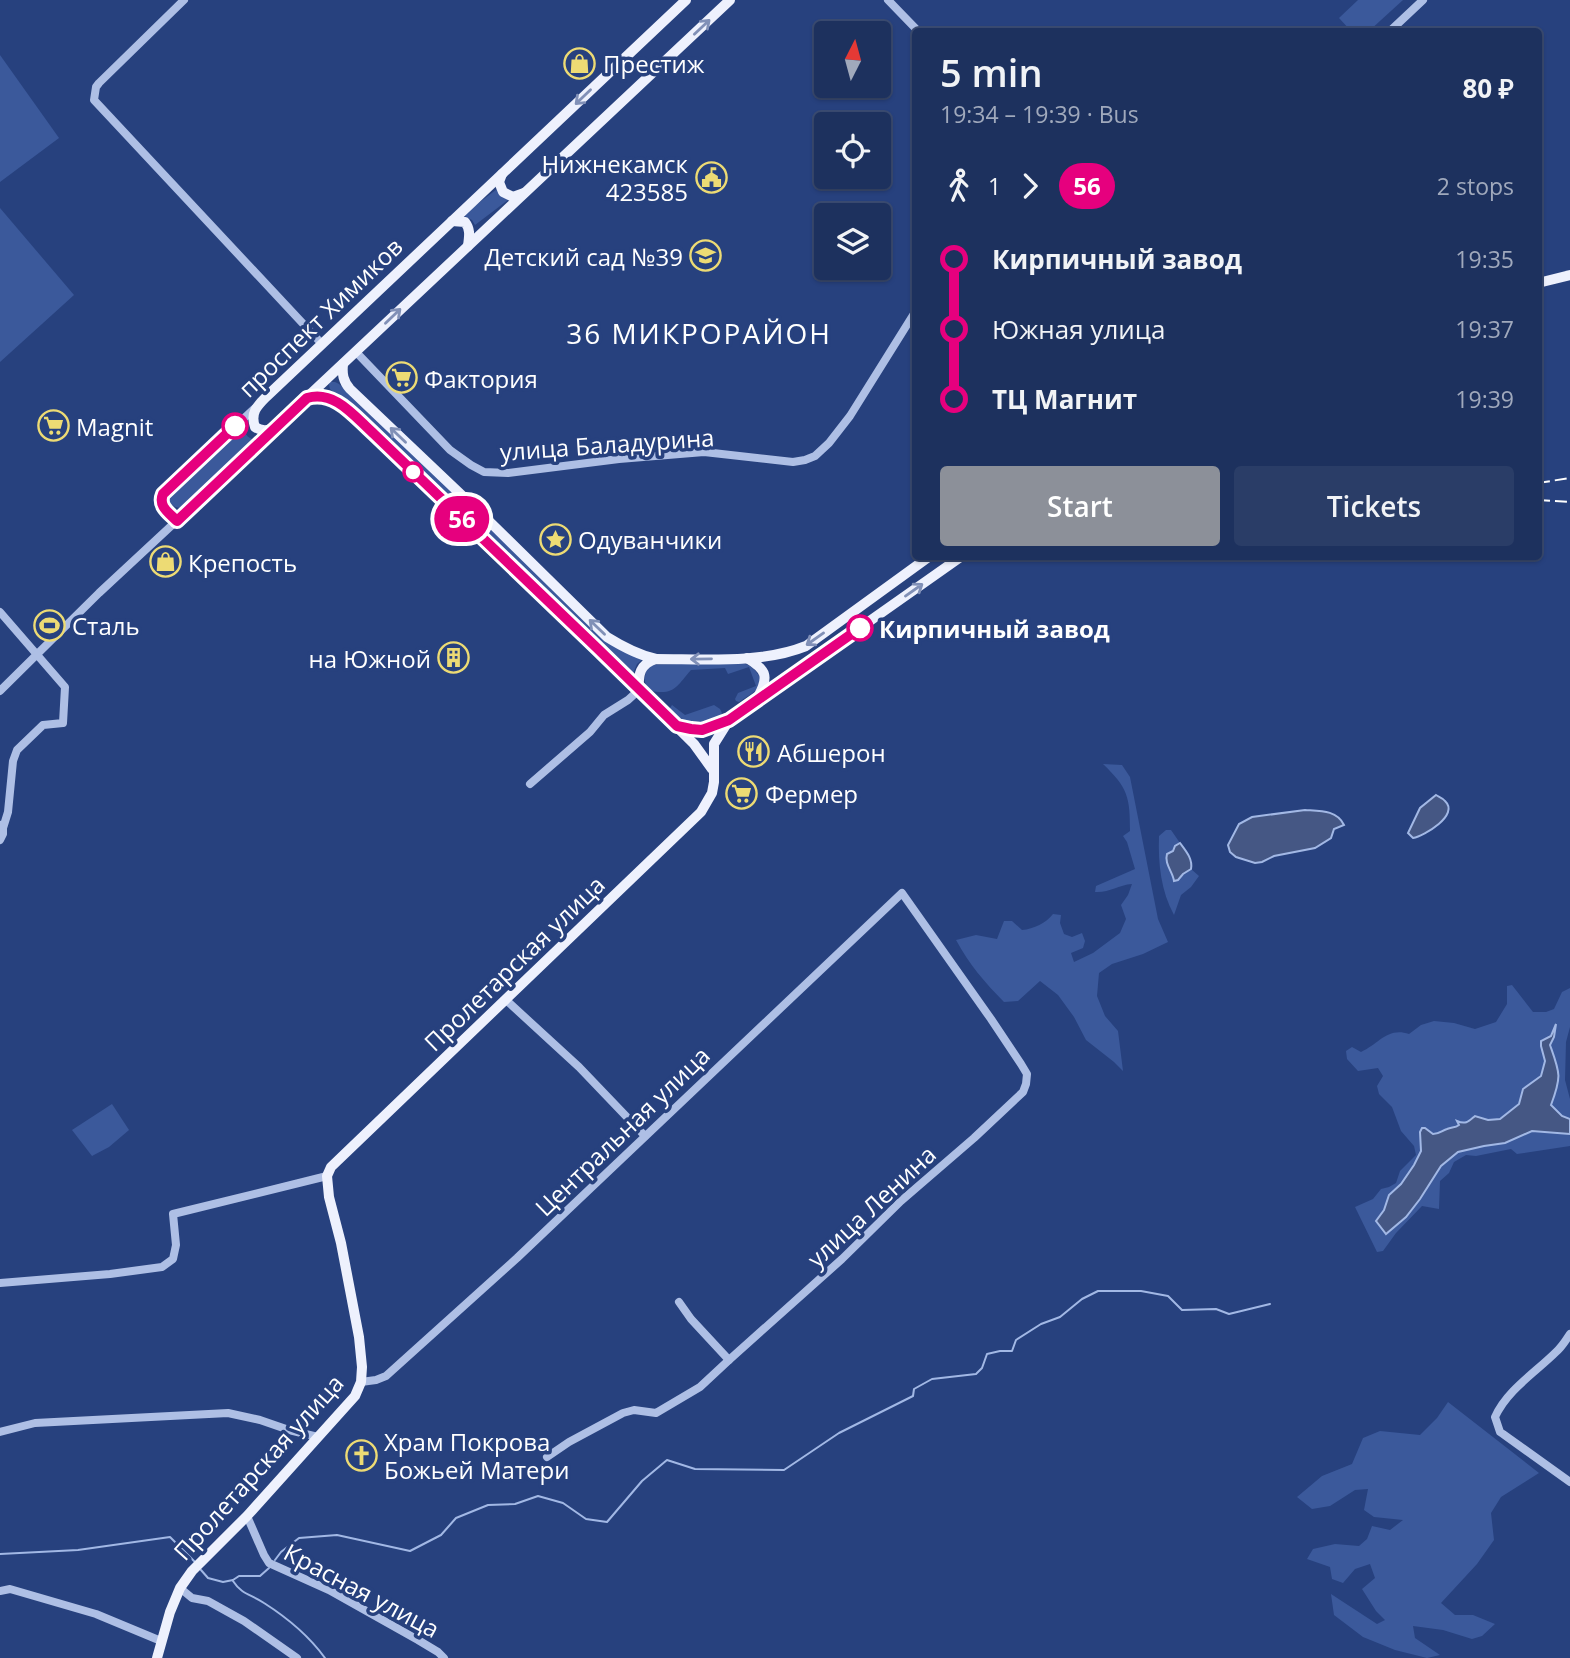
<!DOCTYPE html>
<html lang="en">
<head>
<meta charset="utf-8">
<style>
	body { margin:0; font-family:"Open Sans",sans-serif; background:#2a3d67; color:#f1f3f6; height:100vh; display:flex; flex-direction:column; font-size:26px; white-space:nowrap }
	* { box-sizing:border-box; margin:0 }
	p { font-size:23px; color:#a0a9bc }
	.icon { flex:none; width:38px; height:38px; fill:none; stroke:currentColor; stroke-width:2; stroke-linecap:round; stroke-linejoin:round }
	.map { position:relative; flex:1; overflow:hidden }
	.drawer { position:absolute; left:912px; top:28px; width:630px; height:532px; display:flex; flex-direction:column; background:#1d315e; border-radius:7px; box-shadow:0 2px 5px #0004,0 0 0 2px #3b4c73 }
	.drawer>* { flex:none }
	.badge { padding:0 14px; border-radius:23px; font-size:24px; line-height:46px }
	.needle { width:46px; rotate:6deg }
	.fabs { position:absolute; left:814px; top:21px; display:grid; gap:14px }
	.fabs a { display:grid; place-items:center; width:77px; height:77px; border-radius:7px; background:#1d315e; box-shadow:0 2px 5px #0004,0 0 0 2px #3b4c73; font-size:35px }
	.map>.badge { position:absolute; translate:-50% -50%; box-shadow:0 0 0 4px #fff }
	.legs { display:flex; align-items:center; gap:10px; height:77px; padding:0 28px; font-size:23px }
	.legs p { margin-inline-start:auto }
	.headline { display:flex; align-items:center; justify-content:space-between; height:119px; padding:0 28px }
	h1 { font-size:38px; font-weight:600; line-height:52px }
	.primary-button { display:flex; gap:14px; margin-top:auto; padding:14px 28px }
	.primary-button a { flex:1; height:80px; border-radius:7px; background:#8c9099; color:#fff; font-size:28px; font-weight:600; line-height:80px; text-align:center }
	.primary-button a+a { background:#2a3d67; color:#f1f3f6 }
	ul { padding:0 28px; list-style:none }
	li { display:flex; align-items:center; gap:24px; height:70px; font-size:26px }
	li i { display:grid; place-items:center; width:10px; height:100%; margin:0 9px; background:currentColor }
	li i::after { content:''; width:18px; height:18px; margin:-9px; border:5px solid; border-radius:50%; background:#1d315e }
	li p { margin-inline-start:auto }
	li:first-child i { background:linear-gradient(#0000 50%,currentColor 0) }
	li:last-child i { background:linear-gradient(currentColor 50%,#0000 0) }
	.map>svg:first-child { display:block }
	.green { fill:#3b599b }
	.water { fill:#455784; stroke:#a2b8e5; stroke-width:2 }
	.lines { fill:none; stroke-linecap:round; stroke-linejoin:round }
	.stream { stroke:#a2b8e5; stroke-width:2 }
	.minor { stroke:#aebfe5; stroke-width:8 }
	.major { stroke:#eef1fd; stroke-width:10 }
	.rail { stroke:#fff; stroke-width:2; stroke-dasharray:12 5; stroke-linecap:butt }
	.oneway { stroke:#8190b7 }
	.line-1-casing { stroke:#fff; stroke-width:16 }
	.line-1 { stroke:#e6007e; stroke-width:10 }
	.stop-1-dot { fill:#fff; stroke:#e6007e; stroke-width:3.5 }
	.labels { text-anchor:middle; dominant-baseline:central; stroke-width:7; stroke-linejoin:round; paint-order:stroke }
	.poi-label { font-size:24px; fill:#fff; stroke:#27417e; text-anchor:start }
	.street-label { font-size:24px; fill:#fff; stroke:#27417e }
	.stop-label { font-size:24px; font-weight:bold; fill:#fff; stroke:#27417e; text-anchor:start }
	.quarter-label { font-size:28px; letter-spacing:2px; fill:#fff; stroke:#27417e }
</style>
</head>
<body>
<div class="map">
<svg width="1570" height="1658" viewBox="0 0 1570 1658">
	<rect width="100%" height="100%" fill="#27417e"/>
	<g class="green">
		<path d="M1358 0H1403L1369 31H1351L1339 18Z"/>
		<path d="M0 55 59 138 0 182Z"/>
		<path d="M497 189 508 200 475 225 472 220 463 215Z"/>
		<path d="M0 208 74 295 0 362Z"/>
		<path d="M330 382H335L339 384 483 519 476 525 330 389 329 385Z"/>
		<path d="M244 424C244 431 245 436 252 439L257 437 180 508C171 507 167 501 169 492Z"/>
		<path d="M485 527 489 528 589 621 644 658 637 664 631 678 483 533Z"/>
		<path d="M728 662C748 664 749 662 761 678L760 688 739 702 736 701 735 699 738 693 756 686 749 667 728 674 725 668 691 670C676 687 675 695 651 691 643 684 644 678 647 669L652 665Z"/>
		<path d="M672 705 685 715 714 705 720 709 722 713C716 724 696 728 685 722 680 719 676 714 672 711L670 708Z"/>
		<path d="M1103 764 1122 765 1130 777 1158 919 1168 942 1143 954 1112 964 1099 973 1097 996 1105 1016 1118 1031 1123 1071 1114 1062 1086 1040 1074 1017 1058 995 1040 981 1018 1001 1004 1002C985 983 969 964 956 940L976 935 997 939 1004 921H1012L1022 930C1034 929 1046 923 1053 914L1061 915 1060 923 1064 934 1072 937 1082 933 1085 941 1083 948 1071 953 1074 962 1093 953 1120 933 1126 919 1121 905 1128 895 1132 884C1118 885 1109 893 1095 892L1096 886 1135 869 1127 842 1123 836 1130 831C1130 797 1128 788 1103 764Z"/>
		<path d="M1166 830H1171L1180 843 1176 846 1178 880 1183 874 1191 869 1199 876 1191 887 1181 895 1174 915C1161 891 1158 864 1159 836Z"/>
		<path d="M1512 985 1533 1012H1546L1554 1009 1562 992 1570 988V1027L1566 1042 1565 1080 1570 1099V1119L1562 1116 1551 1105C1562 1076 1560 1073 1550 1045L1554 1037 1551 1036 1541 1046 1545 1061 1541 1076 1523 1089 1519 1104 1500 1119 1488 1120 1475 1116 1466 1123 1458 1122 1459 1125C1455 1128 1452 1127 1447 1129 1441 1131 1440 1134 1433 1134L1425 1128 1420 1132 1421 1151 1414 1165 1401 1184 1389 1195 1384 1210 1377 1220 1386 1234 1406 1217 1420 1199 1441 1166 1458 1152 1484 1146 1505 1143 1532 1131 1570 1134V1146L1517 1154 1511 1149 1476 1156 1466 1155 1454 1162 1449 1173 1440 1181 1439 1209 1422 1206 1396 1233 1383 1251 1377 1252 1355 1207 1373 1199 1381 1189 1389 1187 1396 1183 1400 1171 1416 1155 1414 1146 1401 1131 1392 1107 1379 1094 1377 1086 1383 1076 1378 1068 1358 1071 1347 1059 1346 1051 1352 1047 1361 1052C1379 1044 1387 1027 1409 1034L1421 1025 1434 1021 1454 1023 1475 1029 1496 1022 1507 1004V986Z"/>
		<path d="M112 1104 129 1130 109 1147 92 1156 72 1130Z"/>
		<path d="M1448 1402 1539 1473 1501 1497 1491 1513 1494 1540 1477 1564 1441 1603 1455 1615H1473L1495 1624 1482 1636 1472 1639 1443 1630 1413 1626 1415 1638 1440 1655 1427 1658 1395 1650 1363 1637 1334 1615 1331 1594 1377 1624 1385 1620 1376 1611 1362 1589 1375 1578 1370 1564 1355 1569 1343 1583 1332 1579 1330 1567 1307 1559 1313 1549 1335 1544 1359 1546 1367 1539 1372 1526 1390 1530 1403 1520 1374 1517 1364 1510 1368 1489 1355 1490 1330 1506 1312 1509 1297 1497 1322 1476 1352 1464 1363 1438 1380 1431 1420 1435 1437 1418Z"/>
	</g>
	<g class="water">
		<path d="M1436 795C1439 797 1443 798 1445 801 1460 815 1424 836 1413 838L1408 833 1420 808Z"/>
		<path d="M1305 810C1320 811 1337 810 1344 825L1334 829 1331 838 1315 848 1274 856 1262 862 1255 863 1236 857 1230 852 1228 845 1239 824 1252 817Z"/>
		<path d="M1180 843C1186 851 1193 859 1191 869L1183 874 1178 880 1174 881C1173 872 1164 864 1167 854L1173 851 1175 846Z"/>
		<path d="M1556 1024 1554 1037 1550 1045C1560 1073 1562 1076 1551 1105L1562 1116 1570 1119V1134L1532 1131 1505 1143 1484 1146 1458 1152 1441 1166 1420 1199 1406 1217 1386 1234 1376 1221 1384 1210 1389 1195 1401 1184 1414 1165 1421 1151 1420 1132 1422 1128H1425L1433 1134C1440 1134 1441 1131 1447 1129 1452 1127 1455 1128 1459 1125L1457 1121C1466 1125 1469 1121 1475 1116L1488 1120 1500 1119 1519 1104 1523 1089 1541 1076 1545 1061 1541 1046V1041L1551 1036Z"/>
	</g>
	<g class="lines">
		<g class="stream">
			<path d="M0 1554 78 1550 170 1537 196 1563"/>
			<path d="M275 1560 281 1552 299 1538 337 1535 410 1551 441 1535 456 1518 488 1505 515 1504 538 1496 563 1503 586 1519 607 1522 642 1481 667 1460 695 1469 784 1470 839 1433 913 1396 914 1389 932 1379 976 1374 982 1368 987 1354 1000 1351H1012L1016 1340 1041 1324 1060 1317 1082 1299 1098 1291H1141L1168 1296 1182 1310 1216 1309 1229 1314 1270 1304"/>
			<path d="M201 1570 208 1578 223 1582 233 1580 239 1576H260L269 1568"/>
			<path d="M233 1581C242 1595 251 1594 264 1603 286 1617 309 1636 325 1658"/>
		</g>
		<g class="minor">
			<path d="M184 0 99 83 96 87 94 100 322 344"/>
			<path d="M888 0 919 32"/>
			<path d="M1389 32 1423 0"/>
			<path d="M356 352 450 450 471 465 484 472 508 473 619 459 704 452 793 462 805 460 815 456 829 443 850 416 915 312"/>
			<path d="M177 521C169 512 158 506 163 494L254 409"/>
			<path d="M0 612 65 687 63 723 43 725 17 750 13 761 8 812 3 828 0 825"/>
			<path d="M0 691 99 593 227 474 273 429"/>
			<path d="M530 784 590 732 604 715 628 700 639 690"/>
			<path d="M0 840 3 834V828"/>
			<path d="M506 1000 579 1067 645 1136"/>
			<path d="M0 1283 110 1274 162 1267 173 1259 176 1245 173 1214 327 1176"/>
			<path d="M679 1302 691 1319 729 1360"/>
			<path d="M1570 1334C1566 1340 1562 1347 1556 1352 1536 1372 1507 1390 1495 1417L1500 1432 1503 1434 1570 1482"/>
			<path d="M361 1382 376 1380 386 1376 517 1258 902 893 991 1019 1021 1064 1027 1074 1026 1084 1023 1092 974 1138 901 1201 842 1259 729 1360 700 1387 656 1413 634 1410 623 1413 569 1442 547 1457"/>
			<path d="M0 1432 35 1423 228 1413 260 1420 289 1430 318 1437"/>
			<path d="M247 1516 264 1555 269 1563 329 1590 418 1640 438 1652 444 1658"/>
			<path d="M180 1588 192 1598 208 1601 244 1621 297 1658"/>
			<path d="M0 1591 10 1589 96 1614 161 1641"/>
		</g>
		<g class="major">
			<path d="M686 0 266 397C257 406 250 413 255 427 267 435 275 427 284 419L730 0"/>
			<path d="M502 174 499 182 503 192 513 197 524 193"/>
			<path d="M452 221 465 222C471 230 469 237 468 246"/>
			<path d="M1538 283 1570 275"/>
			<path d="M343 364C342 374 343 381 350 389L492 524 607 637C623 647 638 655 656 659"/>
			<path d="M307 398C325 393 335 400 349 411L597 648 694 744 712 769"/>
			<path d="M747 658C767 670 769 677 758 697"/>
			<path d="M639 690C638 674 640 664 656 659 703 659 762 664 806 646L930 556"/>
			<path d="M677 726C699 731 708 729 729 720L962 556"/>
			<path d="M157 1658 170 1612 180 1588 192 1571 247 1516 355 1396 361 1382 362 1367 359 1337 341 1243 329 1197 327 1176 331 1167 701 812 712 793 714 782V744L729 720"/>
		</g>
		<g class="rail">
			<path d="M1538 483 1570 478"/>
			<path d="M1538 500 1570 502"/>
		</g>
	</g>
	<defs><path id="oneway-shaft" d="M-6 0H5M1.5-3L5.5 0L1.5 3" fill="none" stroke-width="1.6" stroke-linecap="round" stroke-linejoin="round" transform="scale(1.75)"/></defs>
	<g class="oneway">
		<use href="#oneway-shaft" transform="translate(702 27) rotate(-43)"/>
		<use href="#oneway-shaft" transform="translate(583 97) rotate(136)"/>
		<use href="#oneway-shaft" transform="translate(393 316) rotate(-44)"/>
		<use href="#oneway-shaft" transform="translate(398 435) rotate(-136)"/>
		<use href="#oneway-shaft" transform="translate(914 590) rotate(-35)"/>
		<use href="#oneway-shaft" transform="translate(597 627) rotate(-136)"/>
		<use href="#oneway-shaft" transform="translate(815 639) rotate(145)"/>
		<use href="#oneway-shaft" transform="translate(701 659) rotate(179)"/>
	</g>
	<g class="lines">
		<defs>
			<path id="line-1" d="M235 426 163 494C158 506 168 512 177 521L307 398C335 390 354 416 373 433L597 648 677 726 691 729 702 730 729 720 860 628"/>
		</defs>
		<use href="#line-1" class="line-1-casing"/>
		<use href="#line-1" class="line-1"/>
	</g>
	<defs>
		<symbol id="shop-ring" viewBox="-11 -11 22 22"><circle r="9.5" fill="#27417e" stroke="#eddb74" stroke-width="1.5"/><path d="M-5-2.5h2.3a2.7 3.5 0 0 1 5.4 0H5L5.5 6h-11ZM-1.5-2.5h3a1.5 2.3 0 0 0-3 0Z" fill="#eddb74"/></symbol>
		<symbol id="civic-ring" viewBox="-11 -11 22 22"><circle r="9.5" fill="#27417e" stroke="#eddb74" stroke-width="1.5"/><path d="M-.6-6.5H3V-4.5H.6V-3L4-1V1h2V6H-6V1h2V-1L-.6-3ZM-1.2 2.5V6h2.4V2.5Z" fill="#eddb74"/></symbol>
		<symbol id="school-ring" viewBox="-11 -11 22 22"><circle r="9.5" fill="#27417e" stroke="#eddb74" stroke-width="1.5"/><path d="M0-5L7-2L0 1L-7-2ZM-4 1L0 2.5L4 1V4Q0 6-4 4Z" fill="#eddb74"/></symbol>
		<symbol id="supermarket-ring" viewBox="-11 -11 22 22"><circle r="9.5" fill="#27417e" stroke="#eddb74" stroke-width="1.5"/><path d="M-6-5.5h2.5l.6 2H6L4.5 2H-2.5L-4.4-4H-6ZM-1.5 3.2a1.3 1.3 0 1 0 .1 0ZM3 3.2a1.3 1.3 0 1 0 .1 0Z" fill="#eddb74"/></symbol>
		<symbol id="sight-ring" viewBox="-11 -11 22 22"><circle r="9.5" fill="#27417e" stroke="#eddb74" stroke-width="1.5"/><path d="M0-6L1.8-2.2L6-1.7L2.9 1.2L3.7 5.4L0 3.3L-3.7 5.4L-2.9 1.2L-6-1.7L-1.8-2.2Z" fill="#eddb74"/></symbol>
		<symbol id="stadium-ring" viewBox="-11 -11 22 22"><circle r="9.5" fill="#27417e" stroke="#eddb74" stroke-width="1.5"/><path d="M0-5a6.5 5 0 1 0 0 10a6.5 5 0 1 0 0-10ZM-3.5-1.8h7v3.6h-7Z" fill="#eddb74"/></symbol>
		<symbol id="building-ring" viewBox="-11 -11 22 22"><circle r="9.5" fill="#27417e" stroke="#eddb74" stroke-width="1.5"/><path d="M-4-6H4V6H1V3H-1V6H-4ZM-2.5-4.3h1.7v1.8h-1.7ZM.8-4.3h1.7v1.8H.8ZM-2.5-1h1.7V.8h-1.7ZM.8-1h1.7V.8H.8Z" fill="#eddb74"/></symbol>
		<symbol id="restaurant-ring" viewBox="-11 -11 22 22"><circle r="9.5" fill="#27417e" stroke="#eddb74" stroke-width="1.5"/><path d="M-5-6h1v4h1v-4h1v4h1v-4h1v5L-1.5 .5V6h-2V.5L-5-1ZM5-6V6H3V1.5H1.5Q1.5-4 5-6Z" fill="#eddb74"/></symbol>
		<symbol id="church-ring" viewBox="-11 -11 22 22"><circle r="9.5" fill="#27417e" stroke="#eddb74" stroke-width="1.5"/><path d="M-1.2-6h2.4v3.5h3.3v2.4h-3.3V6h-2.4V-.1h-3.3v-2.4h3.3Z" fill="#eddb74"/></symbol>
	</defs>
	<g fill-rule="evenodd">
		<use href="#shop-ring" x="562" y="46" width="35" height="35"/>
		<use href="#civic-ring" x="694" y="160" width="35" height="35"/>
		<use href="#school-ring" x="688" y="238" width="35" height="35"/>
		<use href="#supermarket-ring" x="384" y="360" width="35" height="35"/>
		<use href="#supermarket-ring" x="36" y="408" width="35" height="35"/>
		<use href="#sight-ring" x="538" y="522" width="35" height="35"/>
		<use href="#shop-ring" x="148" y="544" width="35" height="35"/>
		<use href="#stadium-ring" x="32" y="608" width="35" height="35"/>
		<use href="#building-ring" x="436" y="640" width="35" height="35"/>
		<use href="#restaurant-ring" x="736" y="734" width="35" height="35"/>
		<use href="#supermarket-ring" x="724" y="776" width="35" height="35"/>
		<use href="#church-ring" x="344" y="1438" width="35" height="35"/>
	</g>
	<g class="stop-1-dot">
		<circle cx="235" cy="426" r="12"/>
		<circle cx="413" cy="472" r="9"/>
		<circle cx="860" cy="628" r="12"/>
	</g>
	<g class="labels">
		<g class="poi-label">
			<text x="603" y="63">Престиж</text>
			<text x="688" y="163" text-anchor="end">Нижнекамск<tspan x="688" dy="28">423585</tspan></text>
			<text x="683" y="256" text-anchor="end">Детский сад №39</text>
			<text x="424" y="378">Фактория</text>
			<text x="76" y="426">Magnit</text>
			<text x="578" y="539">Одуванчики</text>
			<text x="188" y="562">Крепость</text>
			<text x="72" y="625">Сталь</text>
			<text x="431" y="658" text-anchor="end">на Южной</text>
			<text x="777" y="752">Абшерон</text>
			<text x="765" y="793">Фермер</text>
			<text x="384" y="1441">Храм Покрова<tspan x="384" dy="28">Божьей Матери</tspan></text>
		</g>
		<g class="street-label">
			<text transform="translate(320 317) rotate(-44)">проспект Химиков</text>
			<text transform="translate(607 444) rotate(-4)">улица Баладурина</text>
			<text transform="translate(514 963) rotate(-44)">Пролетарская улица</text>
			<text transform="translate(622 1131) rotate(-44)">Центральная улица</text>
			<text transform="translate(871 1206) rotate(-43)">улица Ленина</text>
			<text transform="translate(258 1467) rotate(-48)">Пролетарская улица</text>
			<text transform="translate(362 1590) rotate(28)">Красная улица</text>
		</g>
		<g class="stop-label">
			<text x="879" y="628">Кирпичный завод</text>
		</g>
		<g class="quarter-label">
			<text x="699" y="333">36 МИКРОРАЙОН</text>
		</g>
	</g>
</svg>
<div class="fabs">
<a><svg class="needle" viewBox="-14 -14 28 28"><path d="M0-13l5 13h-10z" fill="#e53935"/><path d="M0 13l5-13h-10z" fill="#a0a9bc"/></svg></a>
<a><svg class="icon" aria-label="locate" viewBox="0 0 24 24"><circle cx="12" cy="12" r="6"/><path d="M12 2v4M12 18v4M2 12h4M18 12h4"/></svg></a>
<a><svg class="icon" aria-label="layers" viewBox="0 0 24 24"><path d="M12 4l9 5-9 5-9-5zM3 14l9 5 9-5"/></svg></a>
</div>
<b class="badge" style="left:462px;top:519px;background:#e6007e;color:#fff">56</b>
<section class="drawer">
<div class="headline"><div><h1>5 min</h1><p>19:34 – 19:39 · Bus</p></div><b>80 ₽</b></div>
<div class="legs"><svg class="icon" aria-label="walk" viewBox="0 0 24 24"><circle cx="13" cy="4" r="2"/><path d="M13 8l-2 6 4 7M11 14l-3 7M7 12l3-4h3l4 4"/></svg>1<svg class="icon" aria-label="forward" viewBox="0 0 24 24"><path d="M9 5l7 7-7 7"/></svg><b class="badge" style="background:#e6007e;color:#fff">56</b><p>2 stops</p></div>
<ul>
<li><i style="color:#e6007e"></i><b>Кирпичный завод</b><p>19:35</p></li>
<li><i style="color:#e6007e"></i><span>Южная улица</span><p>19:37</p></li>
<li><i style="color:#e6007e"></i><b>ТЦ Магнит</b><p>19:39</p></li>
</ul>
<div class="primary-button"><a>Start</a><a>Tickets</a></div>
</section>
</div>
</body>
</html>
